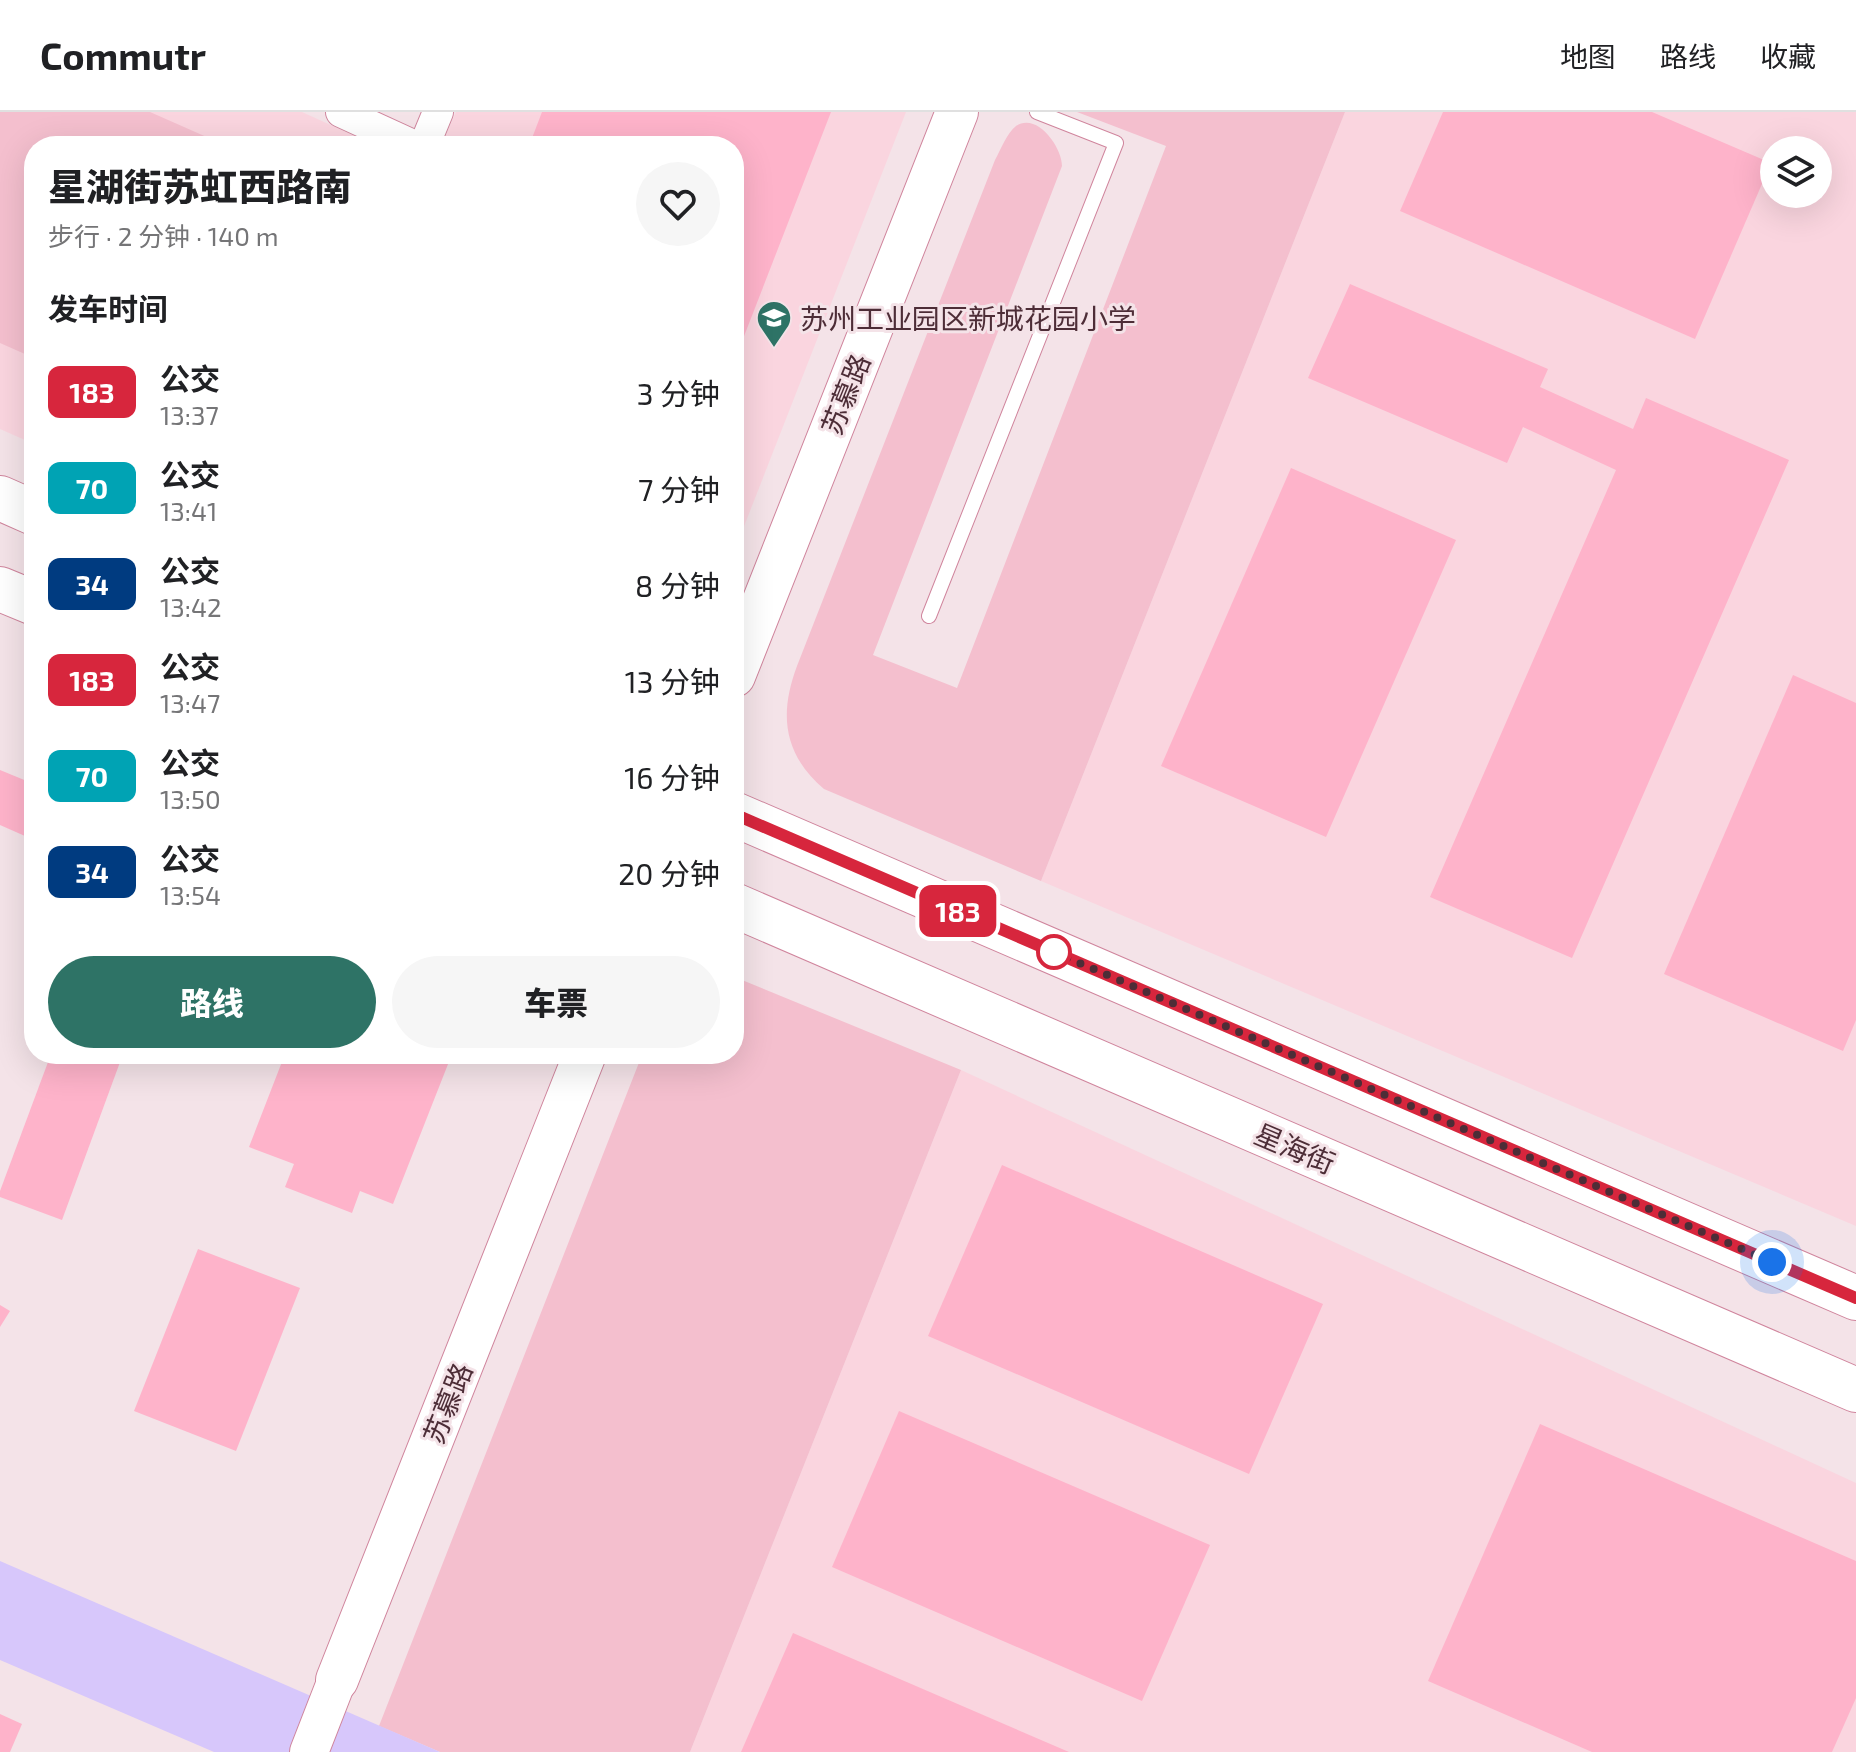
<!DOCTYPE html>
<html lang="zh">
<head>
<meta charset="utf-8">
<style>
	body { margin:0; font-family:"Exo 2","Noto Sans SC",sans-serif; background:#f6f6f6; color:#202124; height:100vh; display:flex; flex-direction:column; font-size:30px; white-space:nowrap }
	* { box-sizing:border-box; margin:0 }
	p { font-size:26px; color:#757577 }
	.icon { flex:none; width:44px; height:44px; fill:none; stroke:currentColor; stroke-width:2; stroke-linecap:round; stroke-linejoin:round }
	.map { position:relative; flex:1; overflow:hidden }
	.details { position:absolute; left:24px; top:24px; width:720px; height:928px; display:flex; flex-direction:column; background:#fff; border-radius:32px; box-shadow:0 8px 32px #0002 }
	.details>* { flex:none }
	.badge { padding:0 16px; border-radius:12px; font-size:28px; line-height:52px }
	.tools { position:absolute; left:1760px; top:24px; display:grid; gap:16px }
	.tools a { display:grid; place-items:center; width:72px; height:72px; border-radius:50%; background:#fff; box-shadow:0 8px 32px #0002; font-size:40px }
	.you { position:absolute; width:40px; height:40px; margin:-20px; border:6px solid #fff; border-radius:50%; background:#1a73e8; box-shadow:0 0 0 12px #1a73e833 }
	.map>.badge { position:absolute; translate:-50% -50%; box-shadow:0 0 0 4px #fff }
	h2 { padding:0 24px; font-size:30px; line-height:72px }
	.round { display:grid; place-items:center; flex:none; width:84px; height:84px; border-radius:42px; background:#f6f6f6 }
	.headline { display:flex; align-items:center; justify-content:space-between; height:136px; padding:0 24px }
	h1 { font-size:38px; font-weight:800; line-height:60px }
	.action { display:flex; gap:16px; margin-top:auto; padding:16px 24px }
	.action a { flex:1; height:92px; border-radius:48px; background:#2e7366; color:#fff; font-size:32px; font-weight:800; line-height:92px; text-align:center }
	.action a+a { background:#f6f6f6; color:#202124 }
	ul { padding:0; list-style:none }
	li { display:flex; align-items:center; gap:24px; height:96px; padding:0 24px }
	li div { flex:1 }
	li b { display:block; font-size:30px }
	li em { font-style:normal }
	li .badge { min-width:88px; font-weight:700; text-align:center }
	header { display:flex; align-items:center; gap:48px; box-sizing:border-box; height:112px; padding:0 40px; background:#fff; border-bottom:2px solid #e0e0e0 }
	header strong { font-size:38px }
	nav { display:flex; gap:44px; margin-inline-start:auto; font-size:28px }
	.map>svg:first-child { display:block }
	.built { fill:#fad5df; fill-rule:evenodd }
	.green { fill:#f4bfce }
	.water { fill:#d7c7fb }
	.building { fill:#feb3ca }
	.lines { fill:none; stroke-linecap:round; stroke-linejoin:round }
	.service-casing { stroke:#d0859d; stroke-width:16 }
	.minor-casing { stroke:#d0859d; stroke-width:32 }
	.tertiary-casing { stroke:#d0859d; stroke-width:40 }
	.secondary-casing { stroke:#d0859d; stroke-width:44 }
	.primary-casing { stroke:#d0859d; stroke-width:46 }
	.service { stroke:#fff; stroke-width:14 }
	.minor { stroke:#fff; stroke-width:30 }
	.tertiary { stroke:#fff; stroke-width:38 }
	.secondary { stroke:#fff; stroke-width:42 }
	.primary { stroke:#fff; stroke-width:44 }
	.line-casing { stroke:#fff; stroke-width:18 }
	.line { stroke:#d7263d; stroke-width:12 }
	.walk { stroke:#4d2d37; stroke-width:8; stroke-dasharray:0 14.4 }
	.stop-dot { fill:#fff; stroke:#d7263d; stroke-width:4 }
	.labels { text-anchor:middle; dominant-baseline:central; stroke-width:6; stroke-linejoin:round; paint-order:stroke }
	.poi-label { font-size:28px; fill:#4d2d37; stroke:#f4e3e8; text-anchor:start }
	.street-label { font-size:28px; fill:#4d2d37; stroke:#f4e3e8 }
</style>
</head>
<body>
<header>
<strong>Commutr</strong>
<nav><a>地图</a><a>路线</a><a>收藏</a></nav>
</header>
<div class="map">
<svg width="1856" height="1640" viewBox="0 0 1856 1640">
	<rect width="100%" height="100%" fill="#f4e3e8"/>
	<g class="built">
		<path d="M0 0H302L377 34H34V332L0 317Z"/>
		<path d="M456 0H906L734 440V34H441Z"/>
		<path d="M1345 0H1856V1114L1041 769ZM1774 38H1818V82H1774Z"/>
		<path d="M961 958 1856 1371V1640H690Z"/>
	</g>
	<g class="green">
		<path d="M0 0H150L227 34H34V246L0 231Z"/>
		<path d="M1077 0H1345L1041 769 824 677C783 642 779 602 797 554L995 48C1001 37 1007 21 1016 14 1037 0 1062 35 1062 54L873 543 957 576 1166 34Z"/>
		<path d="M742 868 961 958 690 1640H440L379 1614 640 948 643 942H734V869Z"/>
	</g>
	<path class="water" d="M0 1449 440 1640H214L0 1548Z"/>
	<g class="building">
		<path d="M542 0H831L734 250V34H617L595 25 591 34H529Z"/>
		<path d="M1443 0H1652L1771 51 1695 227 1400 99Z"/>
		<path d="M1350 172 1548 257 1540 275 1633 317 1646 286 1789 348 1572 846 1430 785 1616 358 1523 315 1507 351 1308 266Z"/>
		<path d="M1291 356 1456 428 1326 725 1161 654Z"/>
		<path d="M1793 563 1856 591V908L1843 939 1664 862Z"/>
		<path d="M0 658 34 672V728L0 713Z"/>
		<path d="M51 942H123L62 1108 0 1085V1079Z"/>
		<path d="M285 942H452L393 1092 360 1079 352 1101 285 1075 294 1052 249 1035Z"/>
		<path d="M1002 1053 1323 1192 1249 1362 928 1224Z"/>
		<path d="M198 1137 300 1176 236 1339 134 1299Z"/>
		<path d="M0 1193 10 1199 0 1215Z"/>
		<path d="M899 1299 1210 1433 1142 1589 832 1455Z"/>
		<path d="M1540 1312 1856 1449V1586L1832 1640H1592L1428 1569Z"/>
		<path d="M793 1521 1069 1640H741Z"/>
		<path d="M0 1602 22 1612 10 1640H0Z"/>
	</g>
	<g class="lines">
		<defs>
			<path id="service" d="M929 504 1116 31 1037 0"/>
			<g id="minor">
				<path d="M341 0 415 34"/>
				<path d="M424 34 438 0"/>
			</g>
			<path id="tertiary" d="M309 1640 337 1568"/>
			<g id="secondary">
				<path d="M734 564 957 0"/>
				<path d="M337 1568 585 942"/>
			</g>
			<g id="primary">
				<path d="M0 386 34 401"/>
				<path d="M0 477 34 491"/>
				<path d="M734 702 1856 1186"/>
				<path d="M734 793 1856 1278"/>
			</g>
		</defs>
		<use href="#service" class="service-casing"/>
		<use href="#minor" class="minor-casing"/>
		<use href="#tertiary" class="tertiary-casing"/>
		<use href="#secondary" class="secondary-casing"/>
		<use href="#primary" class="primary-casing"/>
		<use href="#service" class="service"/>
		<use href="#minor" class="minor"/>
		<use href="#tertiary" class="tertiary"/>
		<use href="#secondary" class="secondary"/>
		<use href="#primary" class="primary"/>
	</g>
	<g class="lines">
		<defs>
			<path id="line" d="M734 702 1856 1186"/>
		</defs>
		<use href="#line" class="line-casing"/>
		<use href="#line" class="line"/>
		<path class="walk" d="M1054 840 1772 1150"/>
	</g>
	<defs>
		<symbol id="school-pin" viewBox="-11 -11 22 30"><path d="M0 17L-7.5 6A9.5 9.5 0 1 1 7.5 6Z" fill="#2e7366" stroke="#f4e3e8"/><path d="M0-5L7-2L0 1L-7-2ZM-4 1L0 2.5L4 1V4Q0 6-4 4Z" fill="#fff"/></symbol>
	</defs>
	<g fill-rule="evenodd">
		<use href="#school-pin" x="754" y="186" width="40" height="54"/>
	</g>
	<circle class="stop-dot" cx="1054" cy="840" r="16"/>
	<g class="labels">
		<g class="poi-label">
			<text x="800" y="206">苏州工业园区新城花园小学</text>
		</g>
		<g class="street-label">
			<text transform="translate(845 282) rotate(-68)">苏慕路</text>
			<text transform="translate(1295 1036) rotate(23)">星海街</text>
			<text transform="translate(447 1291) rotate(-68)">苏慕路</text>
		</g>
	</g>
</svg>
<div class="tools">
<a><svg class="icon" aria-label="layers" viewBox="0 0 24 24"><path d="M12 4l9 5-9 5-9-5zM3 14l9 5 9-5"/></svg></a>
</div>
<div class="you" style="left:1772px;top:1150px"></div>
<b class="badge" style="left:958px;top:799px;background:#d7263d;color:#fff">183</b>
<section class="details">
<div class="headline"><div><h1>星湖街苏虹西路南</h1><p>步行 · 2 分钟 · 140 m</p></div><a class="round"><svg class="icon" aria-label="heart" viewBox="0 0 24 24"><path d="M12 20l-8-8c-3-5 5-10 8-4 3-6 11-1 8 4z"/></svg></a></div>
<h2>发车时间</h2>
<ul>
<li><span class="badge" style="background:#d7263d;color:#fff">183</span><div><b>公交</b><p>13:37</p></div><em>3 分钟</em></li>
<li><span class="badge" style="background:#00a3b4;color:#fff">70</span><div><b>公交</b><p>13:41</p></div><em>7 分钟</em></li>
<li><span class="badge" style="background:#003b80;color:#fff">34</span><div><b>公交</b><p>13:42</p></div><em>8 分钟</em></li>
<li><span class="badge" style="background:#d7263d;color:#fff">183</span><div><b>公交</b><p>13:47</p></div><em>13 分钟</em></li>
<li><span class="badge" style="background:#00a3b4;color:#fff">70</span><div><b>公交</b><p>13:50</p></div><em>16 分钟</em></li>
<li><span class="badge" style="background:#003b80;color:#fff">34</span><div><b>公交</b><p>13:54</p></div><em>20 分钟</em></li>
</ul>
<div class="action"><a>路线</a><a>车票</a></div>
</section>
</div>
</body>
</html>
